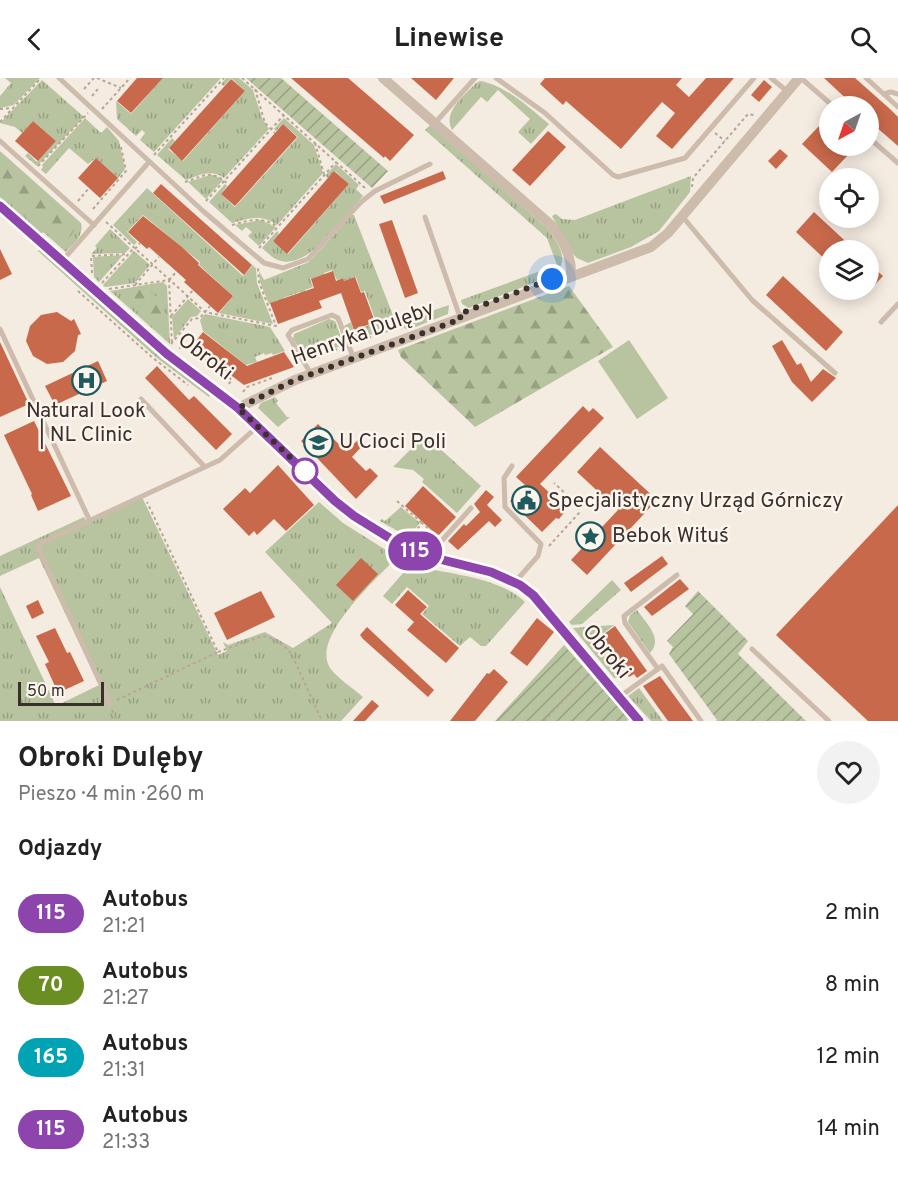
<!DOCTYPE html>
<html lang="pl">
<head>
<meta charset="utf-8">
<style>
	body { margin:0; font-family:Overpass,sans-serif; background:#f2f2f2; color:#222; height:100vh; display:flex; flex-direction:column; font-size:22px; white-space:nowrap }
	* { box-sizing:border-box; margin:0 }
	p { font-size:20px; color:#767676 }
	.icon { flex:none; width:33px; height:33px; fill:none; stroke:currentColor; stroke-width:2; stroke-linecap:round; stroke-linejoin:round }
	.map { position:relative; height:643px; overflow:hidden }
	.sheet { display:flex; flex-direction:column; background:#fff; flex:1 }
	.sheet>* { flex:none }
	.badge { padding:0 12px; border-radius:20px; font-size:21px; line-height:39px }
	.needle { width:39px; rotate:220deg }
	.controls { position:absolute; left:819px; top:18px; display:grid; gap:12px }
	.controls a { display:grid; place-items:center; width:60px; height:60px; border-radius:50%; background:#fff; box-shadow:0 3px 15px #0003; font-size:30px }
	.scale { position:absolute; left:18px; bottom:15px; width:86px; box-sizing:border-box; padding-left:6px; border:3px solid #3b302b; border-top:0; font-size:16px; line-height:21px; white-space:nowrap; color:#3b302b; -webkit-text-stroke:4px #fbf5ee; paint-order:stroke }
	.you { position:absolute; width:30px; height:30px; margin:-15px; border:4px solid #fff; border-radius:50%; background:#1a73e8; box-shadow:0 0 0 9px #1a73e833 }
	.map>.badge { position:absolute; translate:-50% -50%; box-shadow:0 0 0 3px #fff }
	h2 { padding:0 18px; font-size:22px; line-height:54px }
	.round { display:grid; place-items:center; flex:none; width:63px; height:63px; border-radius:32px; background:#f2f2f2 }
	.headline { display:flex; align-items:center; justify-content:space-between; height:102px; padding:0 18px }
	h1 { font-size:28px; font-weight:700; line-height:45px }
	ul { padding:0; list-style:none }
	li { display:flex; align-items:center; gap:18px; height:72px; padding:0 18px }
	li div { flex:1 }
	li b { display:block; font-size:22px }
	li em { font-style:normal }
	li .badge { min-width:66px; font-weight:700; text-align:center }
	header { display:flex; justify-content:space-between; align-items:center; height:78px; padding:0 18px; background:#fff; font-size:27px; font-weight:700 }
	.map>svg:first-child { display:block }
	.grass { fill:url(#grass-tufts) }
	.forest { fill:url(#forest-firs) }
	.garden { fill:url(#garden-furrows) }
	.pitch { fill:#b8c4a0 }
	.building { fill:#c8694b }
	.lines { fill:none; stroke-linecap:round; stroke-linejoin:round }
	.path { stroke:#b9a596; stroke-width:2; stroke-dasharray:3 3; stroke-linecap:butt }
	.lane { stroke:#cdbbac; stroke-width:5 }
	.street { stroke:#cdbbac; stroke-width:10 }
	.line-casing { stroke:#fff; stroke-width:14 }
	.line { stroke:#8e44ad; stroke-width:9 }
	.walk { stroke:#3b302b; stroke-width:6; stroke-dasharray:0 10.8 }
	.stop-dot { fill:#fff; stroke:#8e44ad; stroke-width:3 }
	.labels { text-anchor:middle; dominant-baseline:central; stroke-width:5; stroke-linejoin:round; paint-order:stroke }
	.street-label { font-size:21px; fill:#3b302b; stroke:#fbf5ee }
	.poi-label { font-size:21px; fill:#3b302b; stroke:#fbf5ee; text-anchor:start }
</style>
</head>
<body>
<header><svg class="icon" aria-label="back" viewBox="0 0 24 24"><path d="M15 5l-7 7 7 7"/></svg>Linewise<svg class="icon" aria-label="search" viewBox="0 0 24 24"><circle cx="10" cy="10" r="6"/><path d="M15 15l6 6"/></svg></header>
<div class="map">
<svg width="898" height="643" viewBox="0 0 898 643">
	<defs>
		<pattern id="grass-tufts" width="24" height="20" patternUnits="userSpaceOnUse" patternTransform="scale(1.5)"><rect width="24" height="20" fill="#b8c4a0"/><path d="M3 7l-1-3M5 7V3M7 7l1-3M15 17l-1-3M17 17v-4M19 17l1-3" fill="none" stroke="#97a083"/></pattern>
		<pattern id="forest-firs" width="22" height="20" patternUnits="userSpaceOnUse" patternTransform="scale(1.5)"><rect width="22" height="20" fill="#b8c4a0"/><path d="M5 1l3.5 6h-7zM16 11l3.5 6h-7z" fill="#97a083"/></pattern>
		<pattern id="garden-furrows" width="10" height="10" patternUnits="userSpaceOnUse" patternTransform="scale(1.5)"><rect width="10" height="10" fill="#b8c4a0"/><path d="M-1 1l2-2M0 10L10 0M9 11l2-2" fill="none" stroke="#97a083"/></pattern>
	</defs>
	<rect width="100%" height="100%" fill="#f4ebe1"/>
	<g class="grass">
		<path d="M5 0H40L14 27 0 30V18L11 5Z"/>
		<path d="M163 0H221L154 74 140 62 145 55 142 52 136 58 117 41 116 23 131 36Z"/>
		<path d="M226 0H239L253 12 262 40 269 51 224 100C211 91 200 97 186 102L157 77 172 60 175 63 168 71 183 83 245 13 231 0 224 8 221 6Z"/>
		<path d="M42 2 84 39 37 88 25 78 28 75 37 84 56 63 33 43 22 55 15 49 0 45Z"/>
		<path d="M480 3C507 8 529 30 549 46L531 66 518 54 530 41 498 12 487 24 481 19 452 52C442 34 465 17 476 5Z"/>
		<path d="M85 40 101 55 107 49 119 63 125 91 118 100 96 80 88 86 69 70 46 96 41 92 43 89 42 87Z"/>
		<path d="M284 40 314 67 323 95 277 147C262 136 249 140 232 145L209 124 225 106 227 108 221 116 235 129 298 59 283 46 276 53 274 51Z"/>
		<path d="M430 47 548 151C558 166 571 182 554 197L469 230 462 226 461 222 557 187 547 160 425 52Z"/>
		<path d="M0 73 81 145C84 158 74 165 66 174L43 154 41 156 0 119Z"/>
		<path d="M336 86 359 107 356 111 363 118C345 137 311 190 281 183 274 182 268 175 262 170L277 153 279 156 273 163 288 176 349 106 335 93 328 100 325 98Z"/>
		<path d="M210 97H214L223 102 206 121 188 104Z"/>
		<path d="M691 98 690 114 659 153 631 169 588 185 577 180 573 176 552 138 556 136 562 141 575 142Z"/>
		<path d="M147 110 243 198 253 187 256 191 257 205 273 246 219 235 233 218 199 187 200 184 143 137 127 154 137 164 134 167 113 147Z"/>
		<path d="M352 137H354L396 245 449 227 448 236 408 252 398 247 350 264 344 248 351 244 354 253 376 244 365 213 361 214 356 199 344 203 343 200 337 202 332 192 324 195 325 199 321 201 320 198 310 201 313 209 305 212 306 215 302 217 300 214 283 220 284 223 279 225 278 222 269 226 260 204 259 193 264 202 309 184Z"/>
		<path d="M261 142 276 149 259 168 248 158 252 154 246 149 242 153 235 147Z"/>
		<path d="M110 151 130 170 125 175 91 176 97 170 95 168Z"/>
		<path d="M40 171 159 277 211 316 209 319 157 280 38 173Z"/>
		<path d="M134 173 150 187 135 205 105 209 103 207Z"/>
		<path d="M123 177 99 204 94 199 93 179Z"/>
		<path d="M163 204 167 208 170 266 110 213Z"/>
		<path d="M188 221 201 233 197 238 191 239 174 261 172 239Z"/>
		<path d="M205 236 270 249 285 273 273 277 272 275 265 277 264 275 255 279 257 284 246 287 203 253 200 242Z"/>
		<path d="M329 241 335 243 344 267 317 276 314 270 308 272 310 278 307 280 293 261 294 256Z"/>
		<path d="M275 319 278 323 276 325 287 339H290L278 349 258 330 261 325Z"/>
		<path d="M425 357 481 408 457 435 422 404 424 401 413 392 393 389Z"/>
		<path d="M142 419 218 577 227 573 223 564 228 567 265 554 293 570 332 545 265 474 319 424 343 445 397 479C377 501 313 557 329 588 333 597 354 611 363 619L341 643H0V509L56 628 99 607 39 480 0 498V478L84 439 87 444Z"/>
		<path d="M401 429 420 445 408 459 380 443 382 441 385 443Z"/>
		<path d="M410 487C446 496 498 498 525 524L486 568H481L470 559 460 568 422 536 429 528 407 509 392 526 383 518Z"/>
		<path d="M612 502 621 512 582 546 572 547 569 544Z"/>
		<path d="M637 532C646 545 664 561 650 575L628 544 630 537Z"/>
		<path d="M614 547 599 559 627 599 614 600 573 550Z"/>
		<path d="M639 610 663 643H651L628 618Z"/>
	</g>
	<g class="forest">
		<path d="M0 79 13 90 22 104 40 113 55 128 71 139 76 149 70 159 57 163 51 156 34 148 0 114Z"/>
		<path d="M569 208 613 269 475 349 401 279 398 272Z"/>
		<path d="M139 211C141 211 148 213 150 214 161 219 167 241 164 252H156L128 224 127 221 129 213Z"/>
	</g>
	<g class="garden">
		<path d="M246 0H281L388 93 372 110Z"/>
		<path d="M698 513 748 563 738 576 806 643H716L717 642 669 576 673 569 667 563 693 536 685 528Z"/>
		<path d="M564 567 629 641 627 643H495Z"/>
	</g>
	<path class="pitch" d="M629 262 668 320 637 341 598 283Z"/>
	<g class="building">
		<path d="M137 0H163L131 35 117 23Z"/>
		<path d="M291 0H348L414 57 390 83 385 78 384 80Z"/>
		<path d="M411 0H454L436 22Z"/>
		<path d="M545 0H682L676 7 689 19 706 0H734L672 71 656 58 675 35 662 24 621 71 566 23 563 27 540 6Z"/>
		<path d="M824 0H855L890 31 898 39V68L868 42V28H854Z"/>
		<path d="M231 1 245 13 182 83 169 70Z"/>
		<path d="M764 2 772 9 759 24 751 17Z"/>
		<path d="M33 43 56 63 38 83 15 63Z"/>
		<path d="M283 46 297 59 235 128 221 116Z"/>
		<path d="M819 48 830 57V68H840L849 76 832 94 802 66Z"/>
		<path d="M548 53 566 69 530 108 512 92Z"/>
		<path d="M780 71 788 78 776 91 768 83Z"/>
		<path d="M96 80 118 100 100 120 78 100Z"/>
		<path d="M334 93 349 106 287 176 273 163Z"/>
		<path d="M443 93 446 101 384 126 380 118Z"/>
		<path d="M161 106 252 187 244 197 153 115Z"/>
		<path d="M814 134 855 172H830V186L796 154Z"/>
		<path d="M143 138 182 169 199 185 198 187 233 218 218 235 184 204 186 202 149 169 147 171 128 154Z"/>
		<path d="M392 142 418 215 405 220 379 146Z"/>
		<path d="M0 171 12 196 0 202Z"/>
		<path d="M868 185 883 198 868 214Z"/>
		<path d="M333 193 336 203 343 200 344 203 355 199 361 215 364 214 375 244 354 252 341 215 319 223 322 230 278 246 270 225 314 210 311 201Z"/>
		<path d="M783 198 843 254 826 273 766 217Z"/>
		<path d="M57 234 71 243 74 241 81 256 78 257 75 273 63 284 47 286 33 278 26 263 30 248 41 237Z"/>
		<path d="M203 254 247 288 284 274 294 289 244 307 192 268Z"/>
		<path d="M782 262 797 287 801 285 811 304 823 291 836 300 812 324 792 304 772 268Z"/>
		<path d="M0 264 29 326 0 339Z"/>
		<path d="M98 283 107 303 55 327 45 308Z"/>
		<path d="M157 288 189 322 194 318 232 356 216 372 145 300Z"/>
		<path d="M583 328 589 334 593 330 604 340 540 406 567 431 559 441 556 440 542 454 510 423 525 407 516 399Z"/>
		<path d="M34 343 71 418 38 433 31 417 32 416 4 357Z"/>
		<path d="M318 346 346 373 359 361 364 366 352 379 366 393 370 390 378 398 356 421 301 363Z"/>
		<path d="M600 369 657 422 587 497 571 482 618 432 577 394Z"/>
		<path d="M278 387 314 427 286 453 274 441 257 457 254 453 249 458 223 431 245 410 250 415Z"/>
		<path d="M423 408 456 439 438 458 405 428Z"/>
		<path d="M486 412 494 419 487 427 502 442 495 449 489 443 458 472 448 463 464 446 466 448 480 434 474 426Z"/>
		<path d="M898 427V643H868L776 557Z"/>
		<path d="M662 478 668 486 631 514 624 505Z"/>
		<path d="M361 480 378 496 353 523 336 507Z"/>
		<path d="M680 501 689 511 652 538 644 529Z"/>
		<path d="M408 512 427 529 420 536 459 570 446 585 407 552 414 544 395 527Z"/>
		<path d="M261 513 275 539 227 562 214 535Z"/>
		<path d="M38 522 44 535 32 541 26 528Z"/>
		<path d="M537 540 554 554 527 588 510 575Z"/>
		<path d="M615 548 647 593 637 600 634 596 629 599 600 559Z"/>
		<path d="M367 549 434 612 428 619 363 561 360 557Z"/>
		<path d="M55 550 67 575 70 574 84 603 58 615 45 586 49 584 36 558Z"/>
		<path d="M494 591 508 604 475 643H450L487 595 489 596Z"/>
		<path d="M660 598 679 624 693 643H668L660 632 643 608Z"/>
		<path d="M372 622 379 628 365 643H353Z"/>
	</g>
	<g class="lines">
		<g class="path">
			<path d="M97 0 121 10"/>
			<path d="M242 0 365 110"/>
			<path d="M84 11 94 0"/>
			<path d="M255 11 265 45 275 55"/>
			<path d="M92 18 98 11"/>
			<path d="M0 31 12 30"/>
			<path d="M102 31 130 0"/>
			<path d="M0 44 41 0"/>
			<path d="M715 55 725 63"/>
			<path d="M315 65 324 96"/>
			<path d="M154 77 224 0"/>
			<path d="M38 88 88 35"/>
			<path d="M185 104C206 97 211 91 229 107"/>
			<path d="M692 109 693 100 748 36 754 37"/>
			<path d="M78 123 89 110"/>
			<path d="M206 123 284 37"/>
			<path d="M93 131 126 93 121 69"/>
			<path d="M106 144 205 234 276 248 259 204 258 190"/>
			<path d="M232 147C250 142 262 138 278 149"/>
			<path d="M259 170 336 84"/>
			<path d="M135 171 140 165"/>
			<path d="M92 195 91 178 128 176"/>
			<path d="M169 202 176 194"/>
			<path d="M102 205 134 170"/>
			<path d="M135 207 159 179"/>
			<path d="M109 211 169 202 172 267"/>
			<path d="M78 213 153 280 188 307"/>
			<path d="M171 238 193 212"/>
			<path d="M357 264 399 249 402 251"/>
			<path d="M171 266 192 241 200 240 210 228"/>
			<path d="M179 270H191L232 302 227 308"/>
			<path d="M312 281 340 270"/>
			<path d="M243 314 247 309 275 299"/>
			<path d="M397 423 422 445"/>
			<path d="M410 460 422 445 435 456"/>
			<path d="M549 468 579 435 578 427 554 405"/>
			<path d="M218 574 262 558C274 559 286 568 292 577L322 643"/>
			<path d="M117 622 218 574 147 424"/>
			<path d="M112 632 117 643"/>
			<path d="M475 642V643"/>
			<path d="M544 643 588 597"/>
		</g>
		<g class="lane">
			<path d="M59 0 203 133 264 185 283 190 308 181 361 124 375 113 430 86"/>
			<path d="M496 0 545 35 613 97 618 99 685 80 754 0"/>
			<path d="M771 0 788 14"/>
			<path d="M801 0 833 28"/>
			<path d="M866 0 898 29"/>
			<path d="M884 16 891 14 898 16"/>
			<path d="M435 45 475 0"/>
			<path d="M868 59 898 85"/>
			<path d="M0 63 94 147"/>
			<path d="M682 138 752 222 835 295"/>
			<path d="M425 139 460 239"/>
			<path d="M62 183 149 84"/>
			<path d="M881 244 898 226"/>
			<path d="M0 251 89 441"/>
			<path d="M311 296 288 257 292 252 332 237 338 240 354 281"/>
			<path d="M141 321 204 388"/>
			<path d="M512 388 504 400 505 429 541 466 538 478 515 504"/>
			<path d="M428 478 471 430"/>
			<path d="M752 571 829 643"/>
			<path d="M658 591 625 545 624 538 677 497"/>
			<path d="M618 620 662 588 701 643"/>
			<path d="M110 626 37 467 220 382 258 348"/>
		</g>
		<g class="street">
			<path d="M383 0 551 147C564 164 572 178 571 199"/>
			<path d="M0 128 167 276 238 330 269 357 335 423 354 438 396 464 423 477 491 494 520 507 533 517 550 534 615 616 639 643"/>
			<path d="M238 330 295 302 651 169 668 155 799 0"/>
		</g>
	</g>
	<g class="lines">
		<defs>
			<path id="line" d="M0 128 167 276 238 330 335 423 354 438 396 464 423 477 491 494 520 507 533 517 639 643"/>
		</defs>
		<use href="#line" class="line-casing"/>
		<use href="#line" class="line"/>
		<path class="walk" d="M305 393 309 397 238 330 295 302 461 241 459 236 552 201"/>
	</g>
	<defs>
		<symbol id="hospital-ring" viewBox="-11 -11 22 22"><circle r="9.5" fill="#fbf5ee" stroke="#1f5a5e" stroke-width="1.5"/><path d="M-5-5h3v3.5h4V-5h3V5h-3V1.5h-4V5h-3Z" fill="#1f5a5e"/></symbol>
		<symbol id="school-ring" viewBox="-11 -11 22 22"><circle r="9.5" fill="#fbf5ee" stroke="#1f5a5e" stroke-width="1.5"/><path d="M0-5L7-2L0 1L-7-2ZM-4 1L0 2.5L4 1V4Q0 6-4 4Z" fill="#1f5a5e"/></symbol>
		<symbol id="civic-ring" viewBox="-11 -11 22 22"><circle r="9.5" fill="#fbf5ee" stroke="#1f5a5e" stroke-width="1.5"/><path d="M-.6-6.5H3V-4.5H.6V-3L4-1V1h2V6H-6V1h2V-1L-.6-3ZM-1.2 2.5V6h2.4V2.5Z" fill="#1f5a5e"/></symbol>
		<symbol id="sight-ring" viewBox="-11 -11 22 22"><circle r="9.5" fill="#fbf5ee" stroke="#1f5a5e" stroke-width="1.5"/><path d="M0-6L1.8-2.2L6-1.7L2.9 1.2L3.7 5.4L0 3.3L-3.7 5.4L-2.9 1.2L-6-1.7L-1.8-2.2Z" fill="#1f5a5e"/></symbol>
	</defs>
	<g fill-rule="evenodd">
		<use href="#hospital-ring" x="70" y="286" width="33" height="33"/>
		<use href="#school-ring" x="302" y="348" width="33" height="33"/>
		<use href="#civic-ring" x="510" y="406" width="33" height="33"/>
		<use href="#sight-ring" x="574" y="442" width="33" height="33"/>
	</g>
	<circle class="stop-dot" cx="305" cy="393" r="12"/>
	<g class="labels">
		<g class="street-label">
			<text transform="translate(363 256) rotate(-20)">Henryka Dulęby</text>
			<text transform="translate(205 279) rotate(38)">Obroki</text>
			<text transform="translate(606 574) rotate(51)">Obroki</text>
		</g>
		<g class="poi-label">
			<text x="86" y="333" text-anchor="middle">Natural Look<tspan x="86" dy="24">| NL Clinic</tspan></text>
			<text x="339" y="364">U Cioci Poli</text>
			<text x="548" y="423">Specjalistyczny Urząd Górniczy</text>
			<text x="612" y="458">Bebok Wituś</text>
		</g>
	</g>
</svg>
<div class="controls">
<a><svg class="needle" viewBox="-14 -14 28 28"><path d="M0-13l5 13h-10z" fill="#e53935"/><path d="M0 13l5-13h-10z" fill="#767676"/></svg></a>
<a><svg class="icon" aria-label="locate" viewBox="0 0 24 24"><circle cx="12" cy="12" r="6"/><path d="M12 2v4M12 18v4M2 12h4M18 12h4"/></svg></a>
<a><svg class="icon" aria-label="layers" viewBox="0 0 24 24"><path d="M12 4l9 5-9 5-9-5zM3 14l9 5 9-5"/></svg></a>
</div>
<div class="scale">50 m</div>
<div class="you" style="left:552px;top:201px"></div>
<b class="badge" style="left:415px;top:473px;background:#8e44ad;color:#fff">115</b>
</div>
<section class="sheet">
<div class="headline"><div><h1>Obroki Dulęby</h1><p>Pieszo · 4 min · 260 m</p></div><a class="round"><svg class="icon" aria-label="heart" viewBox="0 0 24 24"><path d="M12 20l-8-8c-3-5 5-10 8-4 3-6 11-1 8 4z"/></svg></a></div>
<h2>Odjazdy</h2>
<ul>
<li><span class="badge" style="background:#8e44ad;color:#fff">115</span><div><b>Autobus</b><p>21:21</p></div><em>2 min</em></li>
<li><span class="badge" style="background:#6b8e23;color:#fff">70</span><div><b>Autobus</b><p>21:27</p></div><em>8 min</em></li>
<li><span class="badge" style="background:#00a3b4;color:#fff">165</span><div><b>Autobus</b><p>21:31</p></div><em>12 min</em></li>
<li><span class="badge" style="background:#8e44ad;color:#fff">115</span><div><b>Autobus</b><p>21:33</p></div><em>14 min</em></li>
</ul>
</section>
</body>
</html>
